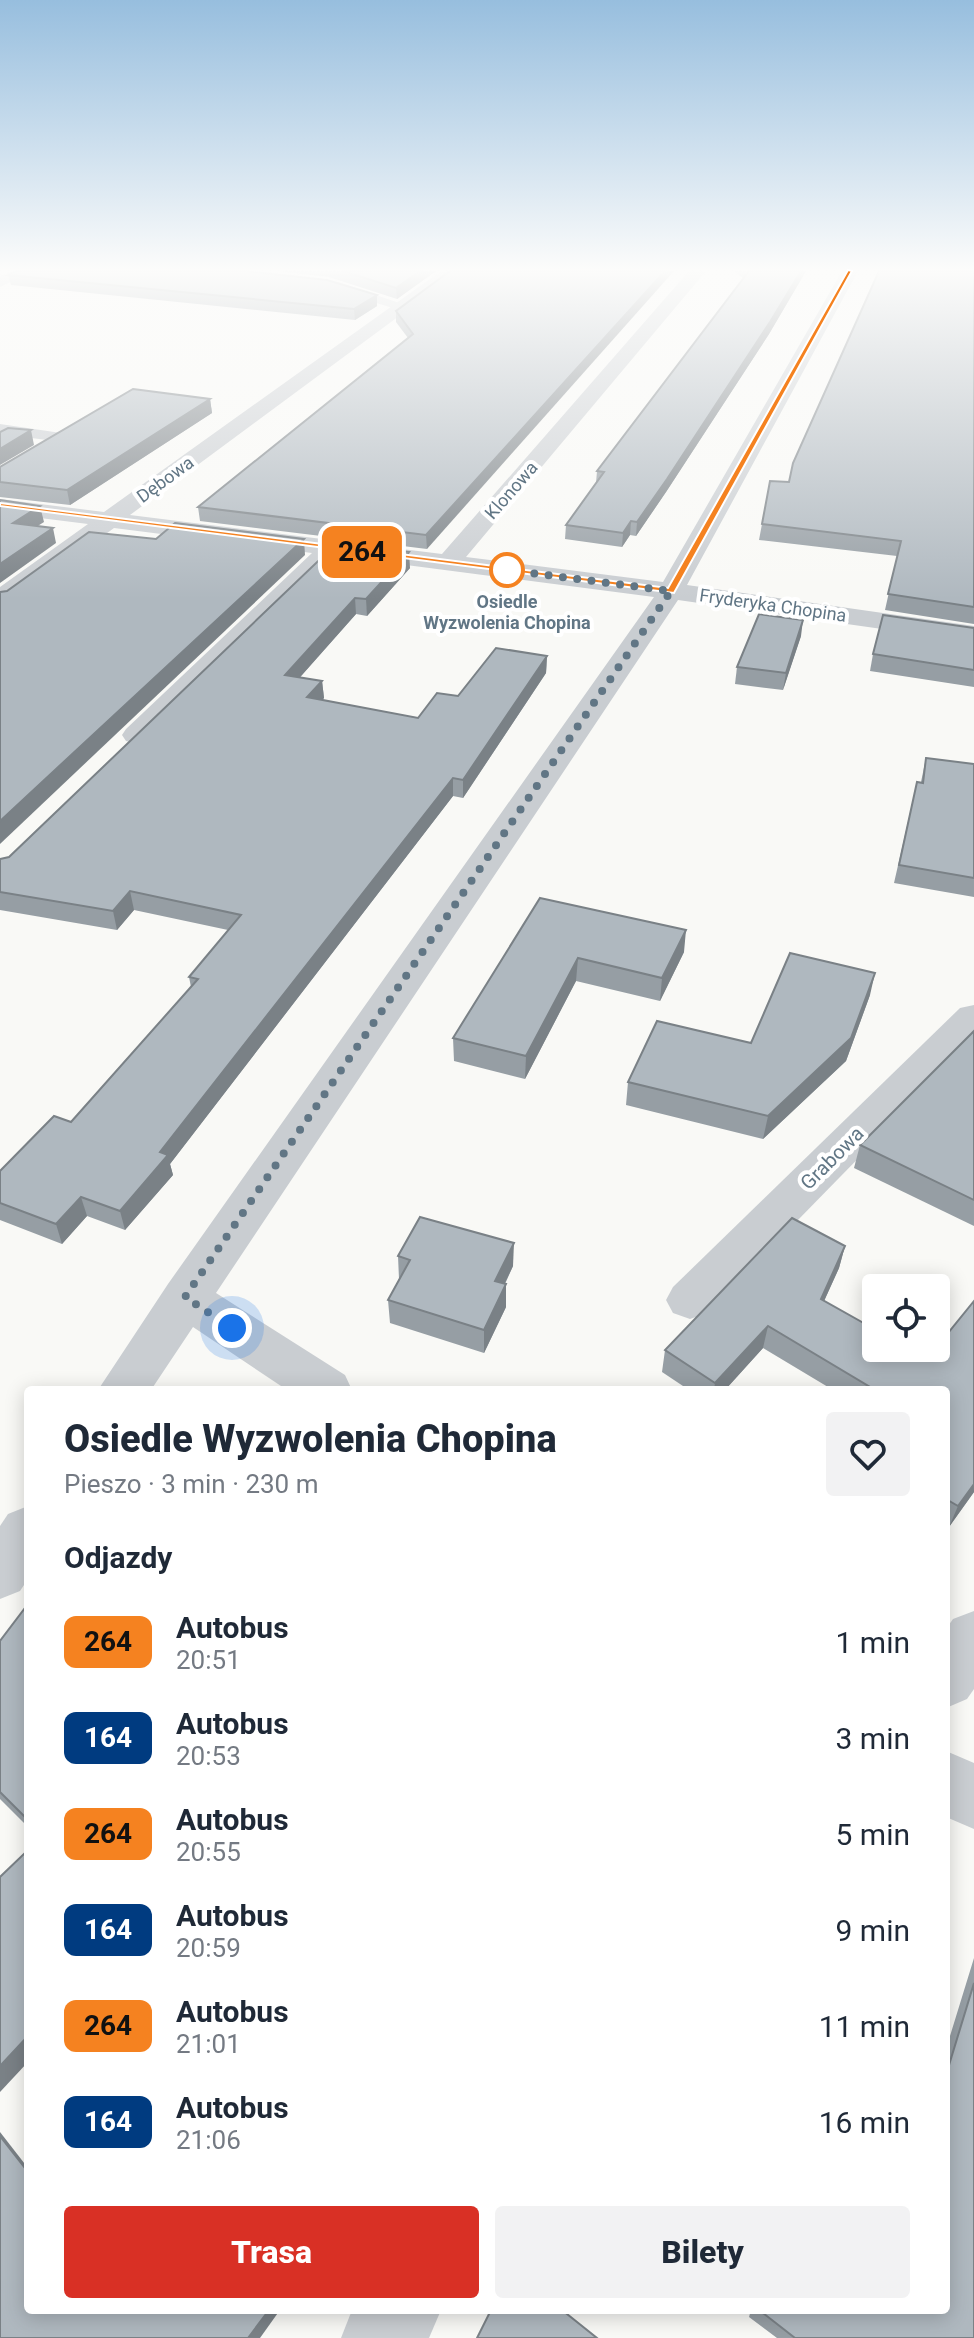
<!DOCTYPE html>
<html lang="pl">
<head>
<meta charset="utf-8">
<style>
	body { margin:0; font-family:Roboto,sans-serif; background:#f2f2f3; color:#1f2937; height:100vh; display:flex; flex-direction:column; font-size:30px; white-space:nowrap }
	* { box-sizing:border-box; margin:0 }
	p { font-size:26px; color:#747a83 }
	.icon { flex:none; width:44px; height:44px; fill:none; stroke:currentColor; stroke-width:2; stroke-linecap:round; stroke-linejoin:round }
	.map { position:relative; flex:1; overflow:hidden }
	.side { position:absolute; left:24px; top:1386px; width:926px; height:928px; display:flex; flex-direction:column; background:#fff; border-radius:8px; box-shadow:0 4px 20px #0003 }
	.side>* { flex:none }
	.badge { padding:0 16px; border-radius:12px; font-size:28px; line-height:52px }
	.tools { position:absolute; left:862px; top:1274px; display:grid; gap:16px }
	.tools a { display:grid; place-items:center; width:88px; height:88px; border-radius:8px; background:#fff; box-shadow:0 4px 20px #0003; font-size:40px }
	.you { position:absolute; width:40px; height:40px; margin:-20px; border:6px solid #fff; border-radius:50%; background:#1a73e8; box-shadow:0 0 0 12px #1a73e833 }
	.map>.badge { position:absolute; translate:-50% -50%; box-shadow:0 0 0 4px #fff }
	h2 { padding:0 40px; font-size:30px; line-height:72px }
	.round { display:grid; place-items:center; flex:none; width:84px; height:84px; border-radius:8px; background:#f2f2f3 }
	.overview { display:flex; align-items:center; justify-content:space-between; height:136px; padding:0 40px }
	h1 { font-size:38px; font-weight:800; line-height:60px }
	.button { display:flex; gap:16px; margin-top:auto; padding:16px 40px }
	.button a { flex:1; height:92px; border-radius:8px; background:#d93025; color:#fff; font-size:32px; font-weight:800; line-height:92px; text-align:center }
	.button a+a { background:#f2f2f3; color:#1f2937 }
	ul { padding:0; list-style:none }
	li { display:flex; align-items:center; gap:24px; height:96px; padding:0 40px }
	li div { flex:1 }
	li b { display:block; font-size:30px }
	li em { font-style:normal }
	li .badge { min-width:88px; font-weight:700; text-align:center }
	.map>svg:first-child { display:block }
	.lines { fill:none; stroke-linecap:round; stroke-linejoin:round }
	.lane { fill:#c9cdd1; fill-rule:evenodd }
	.street { fill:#c9cdd1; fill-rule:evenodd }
	.wall { fill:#969ea4 }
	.shaded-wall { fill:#7a8186 }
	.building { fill:#afb8bf; stroke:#7a8186; stroke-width:2 }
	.line { fill:#f58220; stroke:#fff; stroke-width:2 }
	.walk { stroke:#617685; stroke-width:8; stroke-dasharray:0 14.4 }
	.stop-dot { fill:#fff; stroke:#f58220; stroke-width:4 }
	.labels { text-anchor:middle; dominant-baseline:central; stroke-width:8; stroke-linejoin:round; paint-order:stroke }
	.far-street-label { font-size:18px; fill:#617685; stroke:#fff }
	.far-stop-label { font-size:18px; font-weight:bold; fill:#617685; stroke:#fff }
	.street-label { font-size:20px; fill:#617685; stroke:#fff }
</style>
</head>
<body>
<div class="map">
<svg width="974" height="2338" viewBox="0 0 974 2338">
	<rect width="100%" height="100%" fill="#f9f9f6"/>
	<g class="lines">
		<g class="lane">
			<path d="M328 282H338L408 306 396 309 328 288Z"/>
			<path d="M0 424 61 433 65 441 0 481V469L47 440 0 434Z"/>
		</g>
		<g class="street">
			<path d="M11 271H33L0 287V276Z"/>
			<path d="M441 271H460L130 515 442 554 689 271H706L466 557 663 582 842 271H858L687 585 974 626V642L678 600 216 1293 345 1375 352 1390H287L193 1327 151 1390H98L168 1284 654 597 337 556 148 741 137 744 126 741 122 735 126 729 312 553 114 528 9 605 0 607V587L88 524 0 513V499L104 512Z"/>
			<path d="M974 1005V1040L707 1313 690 1319 673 1313 666 1300 673 1287 960 1008Z"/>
			<path d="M28 1506V1579L20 1591 0 1599V1526L8 1514Z"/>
			<path d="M974 1611V1689L967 1699 946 1708V1629L953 1619Z"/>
			<path d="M946 1751 974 1763V1829L946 1817Z"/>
			<path d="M352 2310H441L429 2338H341Z"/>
		</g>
	</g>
	<g class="wall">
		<path d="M277 271H436L397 299 329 277Z"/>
		<path d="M450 271 427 549 200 521 198 507 408 338 396 322V311Z"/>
		<path d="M734 271H806L769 334 666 492 636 536 630 535 622 547 565 539 566 525 596 483 597 471 744 279Z"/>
		<path d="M974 271V624L885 610 897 556 759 540 762 524 789 482Z"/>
		<path d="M8 275 377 306 355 320 11 285Z"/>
		<path d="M210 399 212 413 70 505 0 497V467Z"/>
		<path d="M337 543 410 568 367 616 356 614 300 677 322 681 324 698 322 700 418 718 458 696 547 656 546 673 463 798 453 796 170 1164 173 1175 125 1230 87 1216 62 1244 0 1220V1171L71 1122 191 987 189 977 228 930 134 910 117 930 0 910V859L9 857Z"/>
		<path d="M974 628V687L870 671 873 654Z"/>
		<path d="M801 636 783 690 735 684 737 667Z"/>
		<path d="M926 758 974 764V897L894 883 917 782H921Z"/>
		<path d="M540 898 684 952 660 1001 576 981 525 1079 454 1061 453 1038Z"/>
		<path d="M870 995 846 1061 763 1139 626 1105 628 1082 751 1043Z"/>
		<path d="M974 1031V1226L854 1168 860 1145Z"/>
		<path d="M792 1218 845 1246 839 1268 824 1301 876 1330V1348H907L927 1359 974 1301V1492L949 1527 946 1525V1390H833L763 1348 725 1390H689L662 1372 665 1350Z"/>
		<path d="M398 1256 513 1266 505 1284H506V1307L484 1353 390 1323 388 1300 399 1279Z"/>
		<path d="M28 1604V1827L0 1799V1641Z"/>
		<path d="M974 1958V2338H777L749 2317 751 2310H946V2049Z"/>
	</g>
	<g class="shaded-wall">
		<path d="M420 271H436L397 299 396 288Z"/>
		<path d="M665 271H674L427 549 426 535Z"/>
		<path d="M801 271H806L769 334 666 492 636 536 637 522Z"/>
		<path d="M377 295V306L355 320 354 309Z"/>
		<path d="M210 399 212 413 70 505 67 490Z"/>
		<path d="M31 430 34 445 0 465V449Z"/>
		<path d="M40 506 44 522 17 539 13 523Z"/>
		<path d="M631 521 630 535 622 547 623 533Z"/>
		<path d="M53 528 56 543 0 583V564Z"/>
		<path d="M304 539 305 555 0 844V821Z"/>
		<path d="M409 552 410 568 367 616 366 599Z"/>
		<path d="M355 598 356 614 287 692 285 675Z"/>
		<path d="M803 620 801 636 783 690 786 673Z"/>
		<path d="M547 656 546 673 463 798V780Z"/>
		<path d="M322 681 324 698 309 715 307 697Z"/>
		<path d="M453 778V796L170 1164 173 1175 125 1230 120 1211 160 1152Z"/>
		<path d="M130 891 134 910 117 930 113 911Z"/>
		<path d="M686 930 684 952 660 1001 662 978Z"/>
		<path d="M578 958 576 981 525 1079 526 1056Z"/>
		<path d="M875 973 870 995 846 1061 763 1139 768 1116Z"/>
		<path d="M81 1197 87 1216 62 1244 56 1224Z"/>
		<path d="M514 1243 513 1266 495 1304V1281Z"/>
		<path d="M845 1246 839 1268 815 1321 821 1299Z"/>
		<path d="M506 1284V1307L484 1353V1330Z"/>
		<path d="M768 1326 763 1348 725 1390H714L715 1383Z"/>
		<path d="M974 1484V1492L949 1527 958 1506Z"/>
		<path d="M28 2036V2062L0 2092V2066Z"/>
		<path d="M0 2132 28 2168V2172L0 2136Z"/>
		<path d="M269 2310H280L260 2338H248Z"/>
	</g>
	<g class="building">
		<path d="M16 271H244L327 280 377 295 354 309 8 275Z"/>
		<path d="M343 271H420L396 288Z"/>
		<path d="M450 271H665L426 535 198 507 413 334 396 311Z"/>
		<path d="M749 271H801L770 322 667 479 637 522 631 521 623 533 566 525 604 472 597 471Z"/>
		<path d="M879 271H974V607L888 594 901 541 762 524 770 481 789 482 793 463Z"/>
		<path d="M133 389 210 399 67 490 0 482V467Z"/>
		<path d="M8 428 31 430 0 449V432Z"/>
		<path d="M0 500 40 506 13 523 53 528 0 564Z"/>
		<path d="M175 523 304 539 0 821V592L7 591 89 532 156 539Z"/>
		<path d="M337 543 409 552 366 599 355 598 285 675 322 681 307 697 418 718 437 693 458 696 496 648 547 656 463 780 453 778 160 1152 168 1155 120 1211 81 1197 56 1224 0 1203V1171L54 1116 71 1122 198 979 189 977 241 915 130 891 113 911 0 892V859L9 857Z"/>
		<path d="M759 614 803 620 786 673 737 667Z"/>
		<path d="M883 615 974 628V670L873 654Z"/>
		<path d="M926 758 974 764V878L899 865 917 782 923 783Z"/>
		<path d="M540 898 686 930 662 978 578 958 526 1056 453 1038Z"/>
		<path d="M790 953 875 973 851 1038 768 1116 628 1082 657 1021 751 1043Z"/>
		<path d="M974 1031V1200L860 1145Z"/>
		<path d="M420 1217 514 1243 495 1281 506 1284 484 1330 388 1300 410 1260 398 1256Z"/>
		<path d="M792 1218 845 1246 821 1299 876 1330V1348H907L927 1359 974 1301V1484L958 1506 946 1499V1390H867L870 1387 768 1326 715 1383 665 1350Z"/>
		<path d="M28 1604V1820L0 1792V1641Z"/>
		<path d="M28 1850V2036L0 2066V1877Z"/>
		<path d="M974 1983V2338H795L759 2310H946V2075Z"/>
		<path d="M0 2136 28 2172V2310H269L248 2338H0Z"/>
		<path d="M491 2310H562L597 2338H477Z"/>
	</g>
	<linearGradient id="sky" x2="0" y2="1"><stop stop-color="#97bede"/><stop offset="0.45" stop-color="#fcfcfb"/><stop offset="1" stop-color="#fcfcfb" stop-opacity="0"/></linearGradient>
	<rect width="974" height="599" fill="url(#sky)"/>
	<path class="line" d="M848 270 852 271 674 593 0 506V503L668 588Z"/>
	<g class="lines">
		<path class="walk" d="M232 1328 185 1297 671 591 507 570"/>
	</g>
	<circle class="stop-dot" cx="507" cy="570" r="16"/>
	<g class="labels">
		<g class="far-street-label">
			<text transform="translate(165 479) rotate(-36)">Dębowa</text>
			<text transform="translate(511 490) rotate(-49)">Klonowa</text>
			<text transform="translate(773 605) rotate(8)">Fryderyka Chopina</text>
		</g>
		<g class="far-stop-label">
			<text x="507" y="601">Osiedle<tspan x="507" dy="21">Wyzwolenia Chopina</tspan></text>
		</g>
		<g class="street-label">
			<text transform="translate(832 1158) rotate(-45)">Grabowa</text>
		</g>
	</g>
</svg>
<div class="tools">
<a><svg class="icon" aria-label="locate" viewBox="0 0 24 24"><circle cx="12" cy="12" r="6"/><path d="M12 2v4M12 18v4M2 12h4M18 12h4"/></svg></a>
</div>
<div class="you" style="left:232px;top:1328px"></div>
<b class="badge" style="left:362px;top:552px;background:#f58220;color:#111">264</b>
<section class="side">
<div class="overview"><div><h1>Osiedle Wyzwolenia Chopina</h1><p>Pieszo · 3 min · 230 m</p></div><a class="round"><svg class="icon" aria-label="heart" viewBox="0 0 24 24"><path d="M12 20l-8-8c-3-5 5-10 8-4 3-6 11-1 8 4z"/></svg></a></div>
<h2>Odjazdy</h2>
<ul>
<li><span class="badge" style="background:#f58220;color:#111">264</span><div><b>Autobus</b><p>20:51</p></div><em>1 min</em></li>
<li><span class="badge" style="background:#003b80;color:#fff">164</span><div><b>Autobus</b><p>20:53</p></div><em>3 min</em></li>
<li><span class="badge" style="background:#f58220;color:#111">264</span><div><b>Autobus</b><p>20:55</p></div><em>5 min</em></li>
<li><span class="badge" style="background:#003b80;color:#fff">164</span><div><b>Autobus</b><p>20:59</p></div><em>9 min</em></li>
<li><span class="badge" style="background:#f58220;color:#111">264</span><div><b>Autobus</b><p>21:01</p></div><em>11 min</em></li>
<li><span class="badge" style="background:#003b80;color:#fff">164</span><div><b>Autobus</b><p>21:06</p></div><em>16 min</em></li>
</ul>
<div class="button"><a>Trasa</a><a>Bilety</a></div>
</section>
</div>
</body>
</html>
